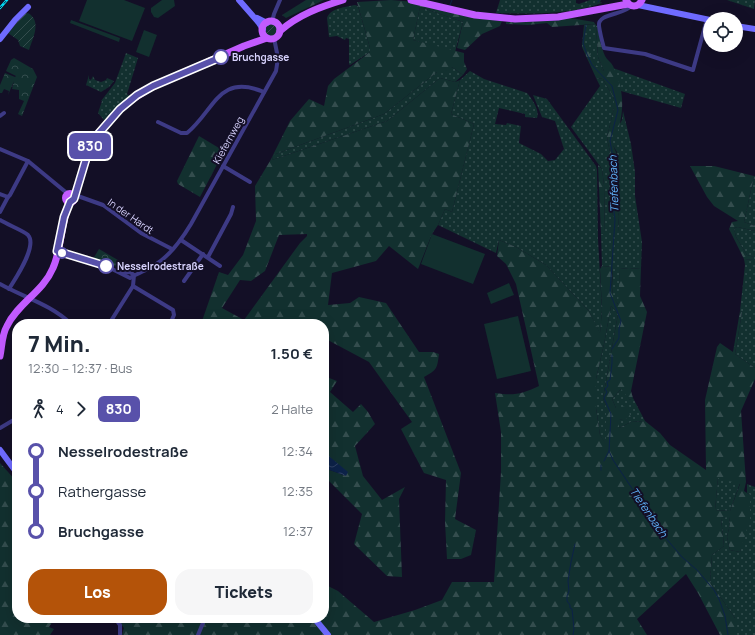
<!DOCTYPE html>
<html lang="de">
<head>
<meta charset="utf-8">
<style>
	body { margin:0; font-family:Manrope,sans-serif; background:#f6f6f7; color:#1f2937; height:100vh; display:flex; flex-direction:column; font-size:15px; white-space:nowrap }
	* { box-sizing:border-box; margin:0 }
	p { font-size:13px; color:#747a83 }
	.icon { flex:none; width:22px; height:22px; fill:none; stroke:currentColor; stroke-width:2; stroke-linecap:round; stroke-linejoin:round }
	.map { position:relative; flex:1; overflow:hidden }
	.panel { position:absolute; left:12px; top:319px; width:317px; height:304px; display:flex; flex-direction:column; background:#fff; border-radius:16px; box-shadow:0 4px 16px #0002 }
	.panel>* { flex:none }
	.badge { padding:0 8px; border-radius:6px; font-size:14px; line-height:26px }
	.tools { position:absolute; left:703px; top:12px; display:grid; gap:8px }
	.tools a { display:grid; place-items:center; width:40px; height:40px; border-radius:50%; background:#fff; box-shadow:0 4px 16px #0002; font-size:20px }
	.map>.badge { position:absolute; translate:-50% -50%; box-shadow:0 0 0 2px #fff }
	.legs { display:flex; align-items:center; gap:6px; height:44px; padding:0 16px; font-size:13px }
	.legs p { margin-inline-start:auto }
	.summary { display:flex; align-items:center; justify-content:space-between; height:68px; padding:0 16px }
	h1 { font-size:22px; font-weight:800; line-height:30px }
	.cta { display:flex; gap:8px; margin-top:auto; padding:8px 16px }
	.cta a { flex:1; height:46px; border-radius:16px; background:#b45309; color:#fff; font-size:16px; font-weight:800; line-height:46px; text-align:center }
	.cta a+a { background:#f6f6f7; color:#1f2937 }
	ul { padding:0 16px; list-style:none }
	li { display:flex; align-items:center; gap:14px; height:40px; font-size:15px }
	li i { display:grid; place-items:center; width:6px; height:100%; margin:0 5px; background:currentColor }
	li i::after { content:''; width:10px; height:10px; margin:-5px; border:3px solid; border-radius:50%; background:#fff }
	li p { margin-inline-start:auto }
	li:first-child i { background:linear-gradient(#0000 50%,currentColor 0) }
	li:last-child i { background:linear-gradient(currentColor 50%,#0000 0) }
	.map>svg:first-child { display:block }
	.grass { fill:url(#grass-dots) }
	.forest { fill:url(#forest-firs); fill-rule:evenodd }
	.park { fill:url(#park-crowns) }
	.garden { fill:url(#garden-furrows) }
	.pitch { fill:#12302f }
	.water { fill:url(#water-waves) }
	.lines { fill:none; stroke-linecap:round; stroke-linejoin:round }
	.stream { stroke:#0c2248; stroke-width:1 }
	.street { stroke:#3d3a85; stroke-width:4 }
	.secondary { stroke:#6f6bff; stroke-width:6 }
	.primary { stroke:#c25bff; stroke-width:7 }
	.rail-casing { stroke:#00e5ff; stroke-width:2.5 }
	.rail { stroke:#130f26; stroke-width:1; stroke-dasharray:3; stroke-linecap:butt }
	.line-1-casing { stroke:#fff; stroke-width:9 }
	.line-1 { stroke:#5851aa; stroke-width:6 }
	.stop-1-dot { fill:#fff; stroke:#5851aa; stroke-width:2 }
	.labels { text-anchor:middle; dominant-baseline:central; stroke-width:4; stroke-linejoin:round; paint-order:stroke }
	.stop-label { font-size:10px; font-weight:bold; fill:#d9d4ff; stroke:#130f26; text-anchor:start }
	.street-label { font-size:10px; fill:#d9d4ff; stroke:#130f26 }
	.water-label { font-size:11px; font-style:italic; fill:#62b6ff; stroke:#130f26 }
</style>
</head>
<body>
<div class="map">
<svg width="755" height="635" viewBox="0 0 755 635">
	<defs>
		<pattern id="grass-dots" width="8" height="8" patternUnits="userSpaceOnUse"><rect width="8" height="8" fill="#12302f"/><path d="M2 2h.1M6 6h.1" fill="none" stroke="#344d4e" stroke-width="1.8" stroke-linecap="round"/></pattern>
		<pattern id="forest-firs" width="22" height="20" patternUnits="userSpaceOnUse"><rect width="22" height="20" fill="#12302f"/><path d="M5 1l3.5 6h-7zM16 11l3.5 6h-7z" fill="#344d4e"/></pattern>
		<pattern id="park-crowns" width="20" height="18" patternUnits="userSpaceOnUse"><rect width="20" height="18" fill="#12302f"/><path d="M2 6a3 3 0 1 1 6 0M12 15a3 3 0 1 1 6 0" fill="none" stroke="#344d4e"/></pattern>
		<pattern id="garden-furrows" width="10" height="10" patternUnits="userSpaceOnUse"><rect width="10" height="10" fill="#12302f"/><path d="M-1 1l2-2M0 10L10 0M9 11l2-2" fill="none" stroke="#344d4e"/></pattern>
		<pattern id="water-waves" width="16" height="10" patternUnits="userSpaceOnUse"><rect width="16" height="10" fill="#0c2248"/><path d="M0 5q4-4 8 0t8 0" fill="none" stroke="#2f4163"/></pattern>
	</defs>
	<rect width="100%" height="100%" fill="#130f26"/>
	<g class="grass">
		<path d="M500 0H576V3L579 4 590 0H601L600 2 602 3C569 15 531 14 496 13Z"/>
		<path d="M727 0H755L754 9Z"/>
		<path d="M355 5 358 6 370 48V52L350 65 349 64V39L346 38 345 40 337 36 329 37 327 18C330 8 346 7 355 5Z"/>
		<path d="M420 7 463 22 455 52 413 40Z"/>
		<path d="M595 24 597 26H596L598 57 604 71C593 66 591 57 586 46L582 47V45L584 25Z"/>
		<path d="M126 53 138 58 127 94 130 96 104 120 98 113 102 101H101L115 83Z"/>
		<path d="M452 67 463 75 455 82 440 78 387 121 272 160 273 155 384 114 437 72Z"/>
		<path d="M613 68 685 94 681 108 621 91Z"/>
		<path d="M470 71 484 79 527 93C532 99 540 110 537 118L525 117V114L499 108 495 124 506 125 507 123 521 126 519 143 541 154 548 161 555 160 564 149 555 121 542 117 533 95 547 99 596 166 597 170 598 239 602 310 600 334 589 311 546 265 516 247 499 240 496 253 438 225 445 209 452 212 474 124 451 114 460 80Z"/>
		<path d="M89 75V79L91 80 93 76 95 80 101 82 106 80 107 78 114 81 109 87 101 92 86 85Z"/>
		<path d="M596 78 603 79 614 99V108L607 137 612 163V180L609 196 613 216V231L618 232 619 216 613 194 616 179 617 152 612 144V137L622 120 623 111 631 144 635 172V196L642 242 641 268 629 269 620 268 619 305 613 298 612 287 613 267 602 266 601 234H605L604 185 602 169 571 127 600 86Z"/>
		<path d="M754 176H755V226L744 222Z"/>
		<path d="M738 227 755 231V368L735 354 742 312 740 311 745 265 744 259 753 260 754 257 747 255 736 237 734 228Z"/>
		<path d="M611 306 618 314 603 398 606 406V445L600 435 596 408V379L604 344Z"/>
		<path d="M622 388 630 400 633 398 645 421 631 422 619 428V420L631 417 616 408 612 399Z"/>
		<path d="M718 477 740 483 730 511 715 510Z"/>
		<path d="M747 484 755 487V635H735V618L710 582 712 555 724 546 721 518 729 516 730 524 727 537 730 550 740 552 750 495 747 493Z"/>
	</g>
	<g class="forest">
		<path d="M306 0H324L286 18 282 15Z"/>
		<path d="M391 0 415 2 473 17 502 21 500 26 482 34 465 50 457 48 463 22 420 7 413 40 464 53V62L467 69 463 75 452 67 446 72H437L384 114 273 155 272 160 387 121 440 78 455 82 460 80 451 114 474 124 452 212 445 209 438 225 432 234 418 269 389 246 376 261 332 273 328 305 350 303 359 297 386 303 419 352H433L439 354C437 369 437 370 424 377L461 473 455 519 476 530 471 555 461 559H447L445 522 446 480 424 473 401 429 412 422 369 362 324 338V324H201L219 272 228 275 243 255 256 221 255 186 270 161 290 121 309 99 324 106 328 86 334 79 370 52V48L357 2ZM307 234V236L300 243 244 320 222 308 240 280 251 281 265 271 279 235Z"/>
		<path d="M570 18 594 22 595 24 552 27 547 23 528 25 506 24V22Z"/>
		<path d="M596 26H597C600 36 601 47 605 56 607 60 611 62 613 66 624 90 625 109 617 134L612 137C612 146 616 150 618 158L616 159V179L613 194 619 216 618 232H613V216L609 196 612 180V163L607 137 614 108V99L603 79 596 78 582 47 586 45C591 56 593 65 604 71L598 57Z"/>
		<path d="M199 136 224 151 200 197 178 184 177 181Z"/>
		<path d="M598 165 602 169 604 185 605 234H601Z"/>
		<path d="M690 166H714L754 176 744 222 755 226V231L738 227 734 228 736 237 747 255 754 257V260L744 259 729 229 732 222 738 221 714 206 707 197Z"/>
		<path d="M499 240 516 247 546 265 589 311 600 333 602 310 600 269 602 266 613 267C612 281 609 293 618 304L620 268 629 269 641 268 640 296 647 312 631 391 633 398 630 400 621 389 612 399 616 408 627 406 631 418 619 420V428L631 422 645 421 660 433 670 445 706 470 705 400 717 347 720 343 733 352 740 311 742 312 735 354 755 368V379L741 411 746 482 744 491 750 495V519L740 552 730 550 727 537 730 524 729 517 721 518 724 546 712 555 710 582 735 618V635H720L698 593 686 574 637 619 647 635H122L124 628 117 618H324V584L338 591 374 622 415 610 442 600 452 582H494L501 472V432L495 393C514 396 522 394 539 386L516 284 506 264 497 256ZM611 306 618 314 603 398 606 406V444L600 435 596 408V379L604 344ZM718 478 740 484 730 511 715 510Z"/>
		<path d="M324 376 337 381 330 392 353 412 361 404 368 412 375 424 355 446 363 476 382 500 405 487 399 499 402 577 387 576 354 544 362 514 328 480 324 478V468L346 476 324 452Z"/>
		<path d="M0 463 17 482V618H55L49 627 54 629 50 635H0Z"/>
	</g>
	<g class="park">
		<path d="M14 58 33 69 37 77 22 116 18 114 24 101 19 99V90L12 89 14 81 8 95 9 91 4 89 2 93H0V85L5 73 15 77 16 76 6 71 11 60Z"/>
		<path d="M99 249 123 263 120 268 93 259Z"/>
	</g>
	<g class="garden">
		<path d="M28 13C42 21 33 38 29 50L20 46 18 40 8 33 25 14Z"/>
		<circle cx="271" cy="30" r="7"/>
	</g>
	<g class="pitch">
		<path d="M87 0H124L145 8 132 41 79 21Z"/>
		<path d="M162 0H174L175 6 158 18 154 17 151 12V8Z"/>
		<path d="M71 20 120 38 119 42 70 23Z"/>
		<path d="M144 30 157 35 149 57 136 52Z"/>
		<path d="M432 234 485 254 473 284 421 264Z"/>
		<path d="M509 283 514 295 491 304 487 293Z"/>
		<path d="M518 316 531 371 497 379 484 324Z"/>
	</g>
	<path class="water" d="M324 452 348 472 346 476 324 468Z"/>
	<g class="lines">
		<g class="stream">
			<path d="M598 2 599 0"/>
			<path d="M450 5 452 0"/>
			<path d="M586 25 583 43 586 52 592 65 612 86 618 110 610 141 615 168 612 195 615 220 610 293 621 321 619 329V338L612 349"/>
			<path d="M612 355V363L610 380 607 382 608 386 605 389 607 392 604 398 611 414 609 451 613 460 664 536 682 557 697 570 714 590 719 599 725 616 728 635"/>
			<path d="M604 461 609 451"/>
			<path d="M601 470V465"/>
			<path d="M573 635 574 629 572 609 570 608V605L567 601V596L569 591 568 581 571 562 575 544"/>
		</g>
		<g class="street">
			<path d="M631 6C625 15 597 13 599 26 600 33 602 41 604 48L645 54 693 70 707 19"/>
			<path d="M272 22 274 14 280 0"/>
			<path d="M0 116 4 113"/>
			<path d="M158 122 181 133H187C215 110 218 73 264 92"/>
			<path d="M0 149 28 161 68 194"/>
			<path d="M223 166 250 182"/>
			<path d="M0 194 8 197"/>
			<path d="M75 195 103 205 141 233 172 249"/>
			<path d="M0 212 8 197 10 195 28 161"/>
			<path d="M0 220C6 224 24 231 28 235 38 246 15 279 9 289"/>
			<path d="M181 240 220 266"/>
			<path d="M57 251 106 266 130 278C138 273 147 270 155 265 171 255 182 239 191 224L276 71 278 58 274 38"/>
			<path d="M208 257 231 214 233 207"/>
			<path d="M121 273 130 272 134 275"/>
			<path d="M134 275 133 286 173 310 174 315 170 324"/>
			<path d="M184 281 203 254"/>
			<path d="M0 284C23 297 52 305 71 324"/>
			<path d="M109 324 133 286"/>
			<path d="M0 428 17 418"/>
			<path d="M115 618 120 625V634"/>
			<path d="M198 635 205 618"/>
		</g>
		<g class="secondary">
			<path d="M239 0 259 23 263 29"/>
			<path d="M638 5 710 20"/>
			<path d="M257 18 267 23"/>
			<path d="M736 26 755 29"/>
			<path d="M0 39 15 20 28 7"/>
			<path d="M0 450 17 473"/>
			<path d="M314 618 328 635"/>
		</g>
		<g class="primary">
			<path d="M411 0 475 15 515 19 558 17 628 4"/>
			<path d="M626 0C630 8 638 8 642 0"/>
			<circle cx="271" cy="30" r="9"/>
			<path d="M280 31C298 15 320 7 343 0"/>
			<circle cx="70" cy="198" r="4.5"/>
			<path d="M74 197 93 140 113 116 125 104 153 86 244 46 267 38"/>
			<path d="M0 356C2 346 2 334 7 326 18 303 43 292 53 268 62 248 60 224 70 202"/>
		</g>
		<defs>
			<path id="rail" d="M0 8 7 0"/>
		</defs>
		<use href="#rail" class="rail-casing"/>
		<use href="#rail" class="rail"/>
	</g>
	<g class="lines">
		<defs>
			<path id="line-1" d="M106 266 57 251 64 217 70 202 74 199 86 159 93 140 120 109 137 95 153 86 221 57"/>
		</defs>
		<use href="#line-1" class="line-1-casing"/>
		<use href="#line-1" class="line-1"/>
	</g>
	<g class="stop-1-dot">
		<circle cx="221" cy="57" r="7"/>
		<circle cx="62" cy="253" r="5"/>
		<circle cx="106" cy="266" r="7"/>
	</g>
	<g class="labels">
		<g class="stop-label">
			<text x="232" y="57">Bruchgasse</text>
			<text x="117" y="266">Nesselrodestraße</text>
		</g>
		<g class="street-label">
			<text transform="translate(228 140) rotate(-61)">Kiefernweg</text>
			<text transform="translate(131 216) rotate(35)">In der Hardt</text>
		</g>
		<g class="water-label">
			<text transform="translate(613 184) rotate(-92)">Tiefenbach</text>
			<text transform="translate(649 512) rotate(56)">Tiefenbach</text>
		</g>
	</g>
</svg>
<div class="tools">
<a><svg class="icon" aria-label="locate" viewBox="0 0 24 24"><circle cx="12" cy="12" r="6"/><path d="M12 2v4M12 18v4M2 12h4M18 12h4"/></svg></a>
</div>
<b class="badge" style="left:90px;top:146px;background:#5851aa;color:#fff">830</b>
<section class="panel">
<div class="summary"><div><h1>7 Min.</h1><p>12:30 – 12:37 · Bus</p></div><b>1.50 €</b></div>
<div class="legs"><svg class="icon" aria-label="walk" viewBox="0 0 24 24"><circle cx="13" cy="4" r="2"/><path d="M13 8l-2 6 4 7M11 14l-3 7M7 12l3-4h3l4 4"/></svg>4<svg class="icon" aria-label="forward" viewBox="0 0 24 24"><path d="M9 5l7 7-7 7"/></svg><b class="badge" style="background:#5851aa;color:#fff">830</b><p>2 Halte</p></div>
<ul>
<li><i style="color:#5851aa"></i><b>Nesselrodestraße</b><p>12:34</p></li>
<li><i style="color:#5851aa"></i><span>Rathergasse</span><p>12:35</p></li>
<li><i style="color:#5851aa"></i><b>Bruchgasse</b><p>12:37</p></li>
</ul>
<div class="cta"><a>Los</a><a>Tickets</a></div>
</section>
</div>
</body>
</html>
